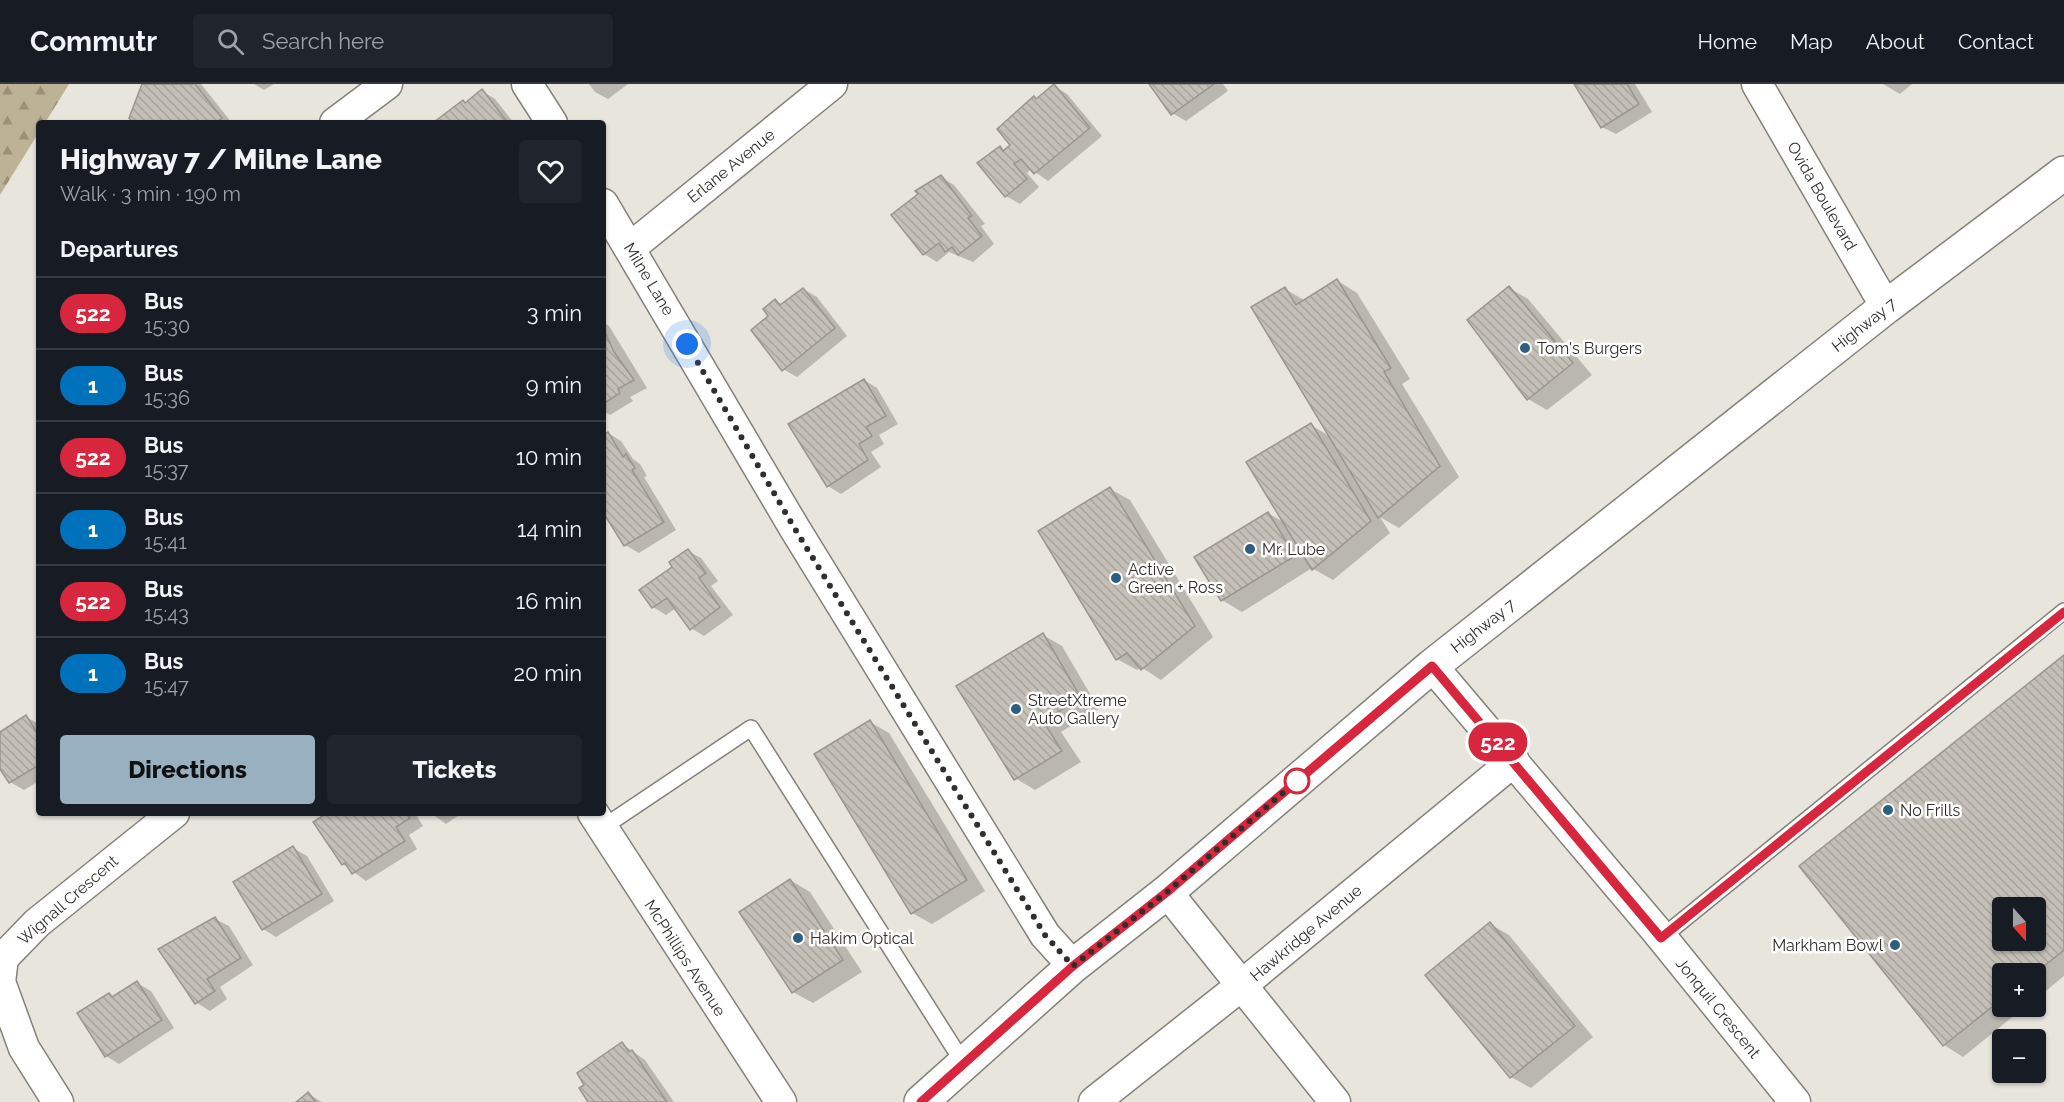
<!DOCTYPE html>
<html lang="en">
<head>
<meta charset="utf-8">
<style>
	body { margin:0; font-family:Raleway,sans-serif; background:#20242c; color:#f1f3f6; height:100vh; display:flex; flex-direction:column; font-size:22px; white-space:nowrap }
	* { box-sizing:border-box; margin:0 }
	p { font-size:20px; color:#9ea1a6 }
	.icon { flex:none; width:33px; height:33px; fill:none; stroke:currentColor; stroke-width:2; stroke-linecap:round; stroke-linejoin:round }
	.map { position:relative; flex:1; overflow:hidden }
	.side { position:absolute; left:36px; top:36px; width:570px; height:696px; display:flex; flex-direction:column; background:#171b24; border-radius:6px; box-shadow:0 2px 4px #0004 }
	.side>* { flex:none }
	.badge { padding:0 12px; border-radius:20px; font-size:21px; line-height:39px }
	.needle { width:39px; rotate:159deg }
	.fabs { position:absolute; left:1992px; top:813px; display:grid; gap:12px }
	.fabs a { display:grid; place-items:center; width:54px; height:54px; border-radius:6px; background:#171b24; box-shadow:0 2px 4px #0004; font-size:30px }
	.you { position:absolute; width:30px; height:30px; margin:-15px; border:4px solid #fff; border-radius:50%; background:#1a73e8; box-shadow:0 0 0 9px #1a73e833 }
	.map>.badge { position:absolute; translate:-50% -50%; box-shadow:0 0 0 3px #fff }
	h2 { padding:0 24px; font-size:22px; line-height:54px }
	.round { display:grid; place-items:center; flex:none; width:63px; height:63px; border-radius:6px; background:#20242c }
	.headline { display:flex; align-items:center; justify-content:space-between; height:102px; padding:0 24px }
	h1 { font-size:28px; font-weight:800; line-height:45px }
	.action { display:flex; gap:12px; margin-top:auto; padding:12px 24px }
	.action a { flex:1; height:69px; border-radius:6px; background:#99b0c0; color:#111; font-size:24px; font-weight:800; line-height:69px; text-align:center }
	.action a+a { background:#20242c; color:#f1f3f6 }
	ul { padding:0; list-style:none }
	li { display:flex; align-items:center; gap:18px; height:72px; padding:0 24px; border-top:2px solid #363941 }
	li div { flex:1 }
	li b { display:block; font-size:22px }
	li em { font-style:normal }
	li .badge { min-width:66px; font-weight:700; text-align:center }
	header { display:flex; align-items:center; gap:36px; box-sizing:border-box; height:84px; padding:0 30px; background:#171b24; border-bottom:2px solid #363941 }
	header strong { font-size:28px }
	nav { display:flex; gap:33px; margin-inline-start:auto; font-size:21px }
	.search { width:420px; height:54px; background:#20242c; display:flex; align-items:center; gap:15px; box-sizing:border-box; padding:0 21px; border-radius:6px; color:#9ea1a6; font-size:22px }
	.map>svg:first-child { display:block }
	.forest { fill:url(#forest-firs) }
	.shadow { fill:#0003; fill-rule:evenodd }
	.building { fill:url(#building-back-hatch); stroke:#99968e; stroke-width:1.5; fill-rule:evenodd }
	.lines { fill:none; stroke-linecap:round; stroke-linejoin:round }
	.service-casing { stroke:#84817a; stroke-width:18 }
	.minor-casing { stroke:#84817a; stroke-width:33 }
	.primary-casing { stroke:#84817a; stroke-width:36 }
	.service { stroke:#fff; stroke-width:15 }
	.minor { stroke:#fff; stroke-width:30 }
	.primary { stroke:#fff; stroke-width:33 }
	.line-casing { stroke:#fff; stroke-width:14 }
	.line { stroke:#d7263d; stroke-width:9 }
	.walk { stroke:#312f2c; stroke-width:6; stroke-dasharray:0 10.8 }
	.poi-dot { fill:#2e5e7d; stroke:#fff; stroke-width:2 }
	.stop-dot { fill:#fff; stroke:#d7263d; stroke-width:3 }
	.labels { text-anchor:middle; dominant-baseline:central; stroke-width:5; stroke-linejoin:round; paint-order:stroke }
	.street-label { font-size:16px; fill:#312f2c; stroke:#fff }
	.poi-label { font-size:16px; fill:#312f2c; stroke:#fff; text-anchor:start }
</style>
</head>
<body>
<header>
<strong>Commutr</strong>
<div class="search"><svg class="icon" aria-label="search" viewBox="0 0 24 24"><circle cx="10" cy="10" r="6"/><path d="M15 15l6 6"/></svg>Search here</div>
<nav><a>Home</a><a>Map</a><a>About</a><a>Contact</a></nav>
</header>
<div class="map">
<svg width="2064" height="1018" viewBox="0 0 2064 1018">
	<defs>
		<pattern id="forest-firs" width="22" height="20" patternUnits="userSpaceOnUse" patternTransform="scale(1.5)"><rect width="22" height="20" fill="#bdb296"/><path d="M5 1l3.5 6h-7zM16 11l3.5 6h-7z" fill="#9a917b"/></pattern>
		<pattern id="building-back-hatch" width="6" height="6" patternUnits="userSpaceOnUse" patternTransform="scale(1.5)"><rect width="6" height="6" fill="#c4c0b8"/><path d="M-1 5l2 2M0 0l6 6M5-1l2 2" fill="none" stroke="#a9a59e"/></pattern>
	</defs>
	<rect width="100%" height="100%" fill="#e8e5dd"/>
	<path class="forest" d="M0 0H69L45 39H39V48L0 111Z"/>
	<g class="shadow">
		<path d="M144 0H201L232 39H135Z"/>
		<path d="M254 0H274L264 6Z"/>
		<path d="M589 0H628L608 15 595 8Z"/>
		<path d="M1151 0H1223L1228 7 1186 37 1172 29Z"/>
		<path d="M1576 0H1635L1652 28 1616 50 1602 43Z"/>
		<path d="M1883 0H1912L1900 10Z"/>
		<path d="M1054 2 1067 10 1102 52 1048 97 1031 85 1027 89 1039 103 1020 120 1006 112 1000 63 1006 67 1013 61 1034 14 1037 16Z"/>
		<path d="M482 7 495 15 514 39H436Z"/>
		<path d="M941 93 954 101 985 140 981 142 994 160 973 178 949 168 937 178 924 170 920 110Z"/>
		<path d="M1338 197 1357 209 1410 295 1402 300 1459 393 1399 444 1380 433 1390 449 1333 496 1312 484 1242 528 1222 516 1268 429 1285 439 1311 341 1331 353 1285 205 1304 216Z"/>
		<path d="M1509 204 1528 215 1592 291 1547 326 1528 315Z"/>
		<path d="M803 205 817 213 847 252 797 293 783 285 771 233 775 217 783 221Z"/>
		<path d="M603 238 609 242 647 304 630 313 633 317 610 331 603 327Z"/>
		<path d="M864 296 877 304 898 340 879 351 884 360 871 368 881 383 841 410 828 402Z"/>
		<path d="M608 349 621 357 633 375 640 380 647 392 644 393 676 446 639 469 625 461 603 427V352Z"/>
		<path d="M1110 405 1130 416 1213 553 1161 596 1141 583 1137 586 1117 575Z"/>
		<path d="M688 467 701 474 718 497 711 502 733 531 704 552 691 544 676 524 666 531 653 523 641 507 674 483Z"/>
		<path d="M1043 551 1062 562 1099 625 1061 648 1081 678 1035 706 1015 694Z"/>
		<path d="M2064 572V892L2036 915V890H2002V922H2026L1963 973 1944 961ZM2002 824H2036V856H2002Z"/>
		<path d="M26 633 39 640V697L24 706 10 698 0 682V650Z"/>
		<path d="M870 638 889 649 985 807 932 840 912 829Z"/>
		<path d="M329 729H415L423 742 409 751 417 765 366 797 343 780Z"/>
		<path d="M431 729H462L446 740Z"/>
		<path d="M293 764 307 772 334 817 276 853 263 845Z"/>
		<path d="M790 796 810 808 862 888 813 919 793 908 741 828Z"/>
		<path d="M215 835 229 842 253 881 220 903 227 915 210 927 197 919Z"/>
		<path d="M1490 840 1509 851 1593 953 1531 1004 1511 993Z"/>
		<path d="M137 899 151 907 174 944 119 980 106 972 109 910 114 913Z"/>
		<path d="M622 960 645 976 674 1018H590Z"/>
		<path d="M308 1010 322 1018H297Z"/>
	</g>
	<g class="building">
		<path d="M142 0H195L222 34 215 39H133L129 34Z"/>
		<path d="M1054 0 1090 44 1034 90 1021 75 1014 80 1027 95 1005 113 977 79 1000 62 1003 67 1010 61 997 45 1034 12 1036 15Z"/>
		<path d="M1149 0H1214L1171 31Z"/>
		<path d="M1574 0H1627L1639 20 1601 44Z"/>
		<path d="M482 5 508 39 434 38 463 16 465 19Z"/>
		<path d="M941 91 972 132 968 134 982 152 958 171 952 163 945 168 939 159 923 171 891 131 918 110 915 107Z"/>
		<path d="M1337 195 1391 284 1384 288 1440 382 1378 434 1251 223 1285 203 1296 221Z"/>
		<path d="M1509 202 1573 279 1527 316 1467 236Z"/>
		<path d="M803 204 835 244 782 287 751 246 768 232 763 225 775 215 780 221Z"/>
		<path d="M603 244 614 268 634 296 618 305 620 309 603 320Z"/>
		<path d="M864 295 886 332 866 343 872 352 859 360 868 376 827 403 788 340Z"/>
		<path d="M1311 339 1371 437 1312 486 1246 378Z"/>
		<path d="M608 348 623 373 626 370 635 384 632 386 664 438 624 462 606 433H603V351Z"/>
		<path d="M1110 403 1195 542 1141 586 1127 569 1116 576 1038 447Z"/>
		<path d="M1268 428 1295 472 1221 517 1194 473Z"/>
		<path d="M688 465 706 489 699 494 720 523 690 546 667 514 652 524 639 506 672 483 669 478Z"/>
		<path d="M1043 549 1081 614 1043 637 1062 667 1014 696 956 602Z"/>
		<path d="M2064 571V866L2034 890H2002V915L1943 962 1799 782ZM2002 824H2036V856H2002Z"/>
		<path d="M26 631 39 652V681L9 699 0 685V648Z"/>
		<path d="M870 636 967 796 911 830 814 670Z"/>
		<path d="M327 729H407L410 734 396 743 405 757 352 790 345 779 342 781 313 738Z"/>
		<path d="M293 762 322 810 262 846 233 798Z"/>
		<path d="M790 795 843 876 792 909 739 828Z"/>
		<path d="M215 833 241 874 207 895 215 907 195 920 158 865Z"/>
		<path d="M1490 838 1575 942 1510 994 1425 891Z"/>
		<path d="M137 897 162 936 105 973 77 929 109 909 112 913Z"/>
		<path d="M622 958 629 968 632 966 667 1018H588L579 1004 584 1001 577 989Z"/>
		<path d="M308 1008 316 1018H296L306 1010Z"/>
	</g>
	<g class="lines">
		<defs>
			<g id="service">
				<path d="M602 744 751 644 964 980"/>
				<path d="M1661 854 2064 527"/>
			</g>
			<g id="minor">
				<path d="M527 0 552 39"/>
				<path d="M1757 0 1886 223"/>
				<path d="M335 39 387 0"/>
				<path d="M603 120 795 445 1045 851 1073 882"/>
				<path d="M630 164 832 0"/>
				<path d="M1432 582 1655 845 1795 1018"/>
				<path d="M593 729 781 1018"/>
				<path d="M1167 808 1335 1018"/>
				<path d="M58 1018 24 964 0 898 3 874 37 839 174 729"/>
				<path d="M1094 1018 1242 901 1514 677"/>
			</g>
			<path id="primary" d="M921 1018 1073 882 1167 808 1432 582 1886 223 2064 89"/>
		</defs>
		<use href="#service" class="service-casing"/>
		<use href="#minor" class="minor-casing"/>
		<use href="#primary" class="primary-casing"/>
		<use href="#service" class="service"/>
		<use href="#minor" class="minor"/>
		<use href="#primary" class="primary"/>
	</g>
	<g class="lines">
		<defs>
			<path id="line" d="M921 1018 1073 882 1167 808 1432 582 1661 854 2064 528"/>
		</defs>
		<use href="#line" class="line-casing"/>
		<use href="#line" class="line"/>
		<path class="walk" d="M687 260 795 445 1045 851 1073 882 1167 808 1297 697"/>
	</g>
	<g class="poi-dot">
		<circle cx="1525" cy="264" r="6"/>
		<circle cx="1250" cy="465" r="6"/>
		<circle cx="1116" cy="494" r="6"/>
		<circle cx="1016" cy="625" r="6"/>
		<circle cx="1888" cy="726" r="6"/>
		<circle cx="798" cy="854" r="6"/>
		<circle cx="1895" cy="861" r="6"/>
	</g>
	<circle class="stop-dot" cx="1297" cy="697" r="12"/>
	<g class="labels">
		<g class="street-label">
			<text transform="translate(731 82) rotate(-39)">Erlane Avenue</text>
			<text transform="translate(1822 112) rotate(60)">Ovida Boulevard</text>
			<text transform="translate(649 195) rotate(59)">Milne Lane</text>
			<text transform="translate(1864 241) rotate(-38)">Highway 7</text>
			<text transform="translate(1483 542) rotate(-38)">Highway 7</text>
			<text transform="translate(68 816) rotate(-41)">Wignall Crescent</text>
			<text transform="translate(1306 849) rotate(-40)">Hawkridge Avenue</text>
			<text transform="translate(685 874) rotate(57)">McPhillips Avenue</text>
			<text transform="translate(1718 924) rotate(51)">Jonquil Crescent</text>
		</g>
		<g class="poi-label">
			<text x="1537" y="264">Tom's Burgers</text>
			<text x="1262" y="465">Mr. Lube</text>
			<text x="1128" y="485">Active<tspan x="1128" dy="18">Green + Ross</tspan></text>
			<text x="1028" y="616">StreetXtreme<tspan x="1028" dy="18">Auto Gallery</tspan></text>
			<text x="1900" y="726">No Frills</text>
			<text x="810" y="854">Hakim Optical</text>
			<text x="1883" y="861" text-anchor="end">Markham Bowl</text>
		</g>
	</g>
</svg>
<div class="fabs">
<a><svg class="needle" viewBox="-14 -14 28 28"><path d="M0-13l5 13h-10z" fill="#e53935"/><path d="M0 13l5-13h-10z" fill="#9ea1a6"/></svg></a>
<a>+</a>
<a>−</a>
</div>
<div class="you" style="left:687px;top:260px"></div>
<b class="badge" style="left:1498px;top:658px;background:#d7263d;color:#fff">522</b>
<section class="side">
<div class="headline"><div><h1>Highway 7 / Milne Lane</h1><p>Walk · 3 min · 190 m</p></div><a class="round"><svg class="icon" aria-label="heart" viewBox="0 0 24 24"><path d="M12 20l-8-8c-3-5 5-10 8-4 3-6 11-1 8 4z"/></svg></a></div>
<h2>Departures</h2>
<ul>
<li><span class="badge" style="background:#d7263d;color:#fff">522</span><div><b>Bus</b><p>15:30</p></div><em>3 min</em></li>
<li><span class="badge" style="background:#0072bc;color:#fff">1</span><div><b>Bus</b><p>15:36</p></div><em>9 min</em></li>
<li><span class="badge" style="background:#d7263d;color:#fff">522</span><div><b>Bus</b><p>15:37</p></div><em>10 min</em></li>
<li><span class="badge" style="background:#0072bc;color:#fff">1</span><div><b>Bus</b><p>15:41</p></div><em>14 min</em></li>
<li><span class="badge" style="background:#d7263d;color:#fff">522</span><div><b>Bus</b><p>15:43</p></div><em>16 min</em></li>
<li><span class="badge" style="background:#0072bc;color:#fff">1</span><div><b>Bus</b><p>15:47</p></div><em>20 min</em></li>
</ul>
<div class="action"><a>Directions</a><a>Tickets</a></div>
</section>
</div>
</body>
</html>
